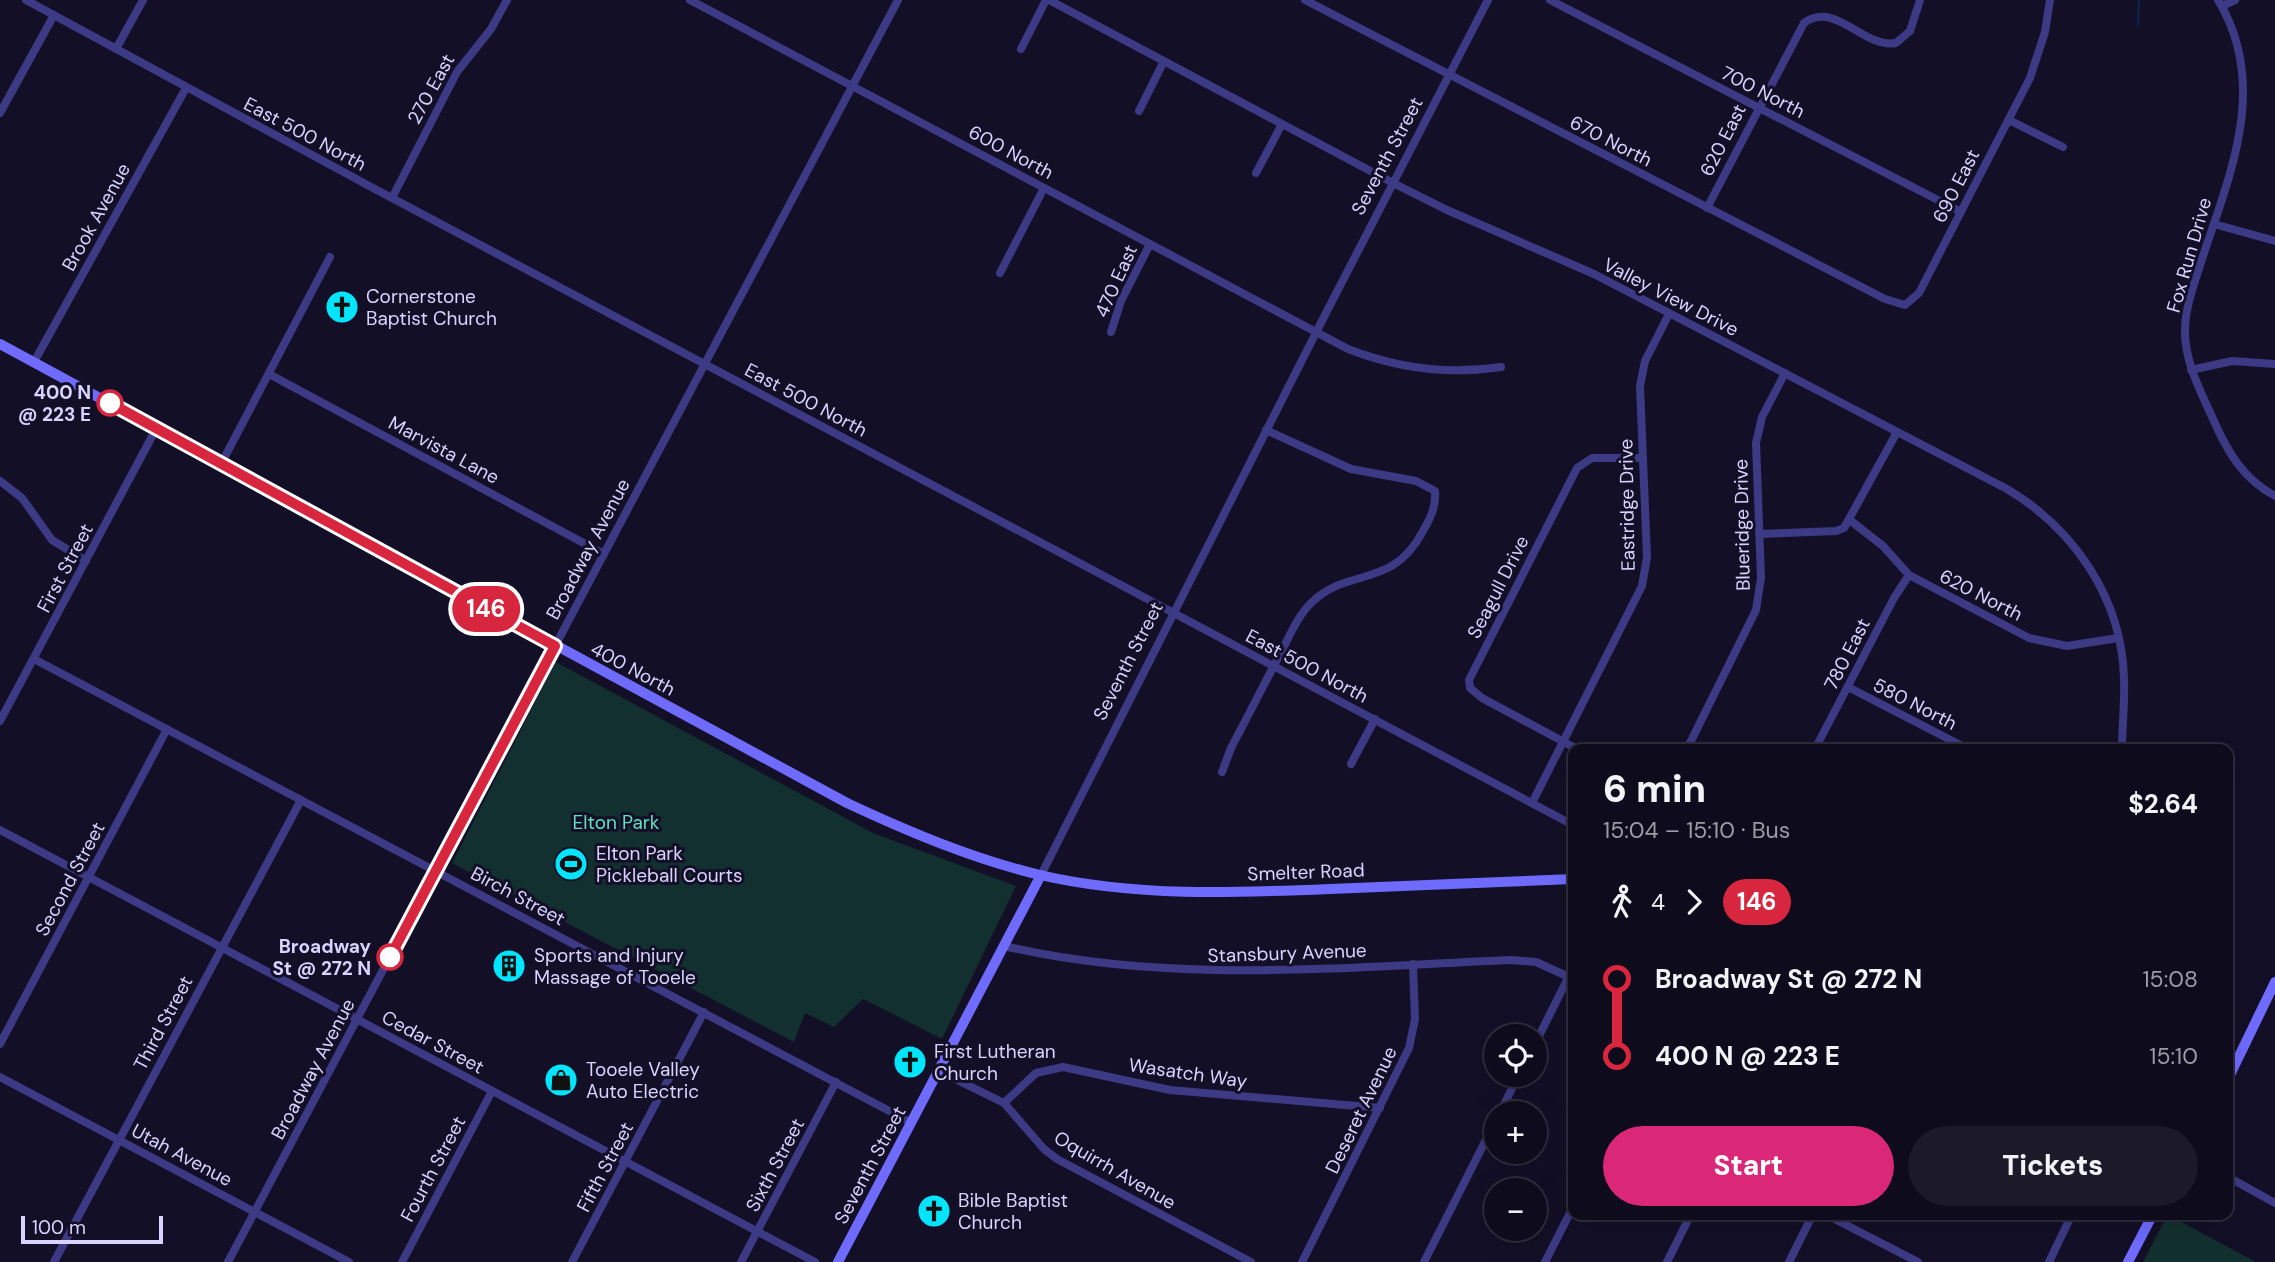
<!DOCTYPE html>
<html lang="en">
<head>
<meta charset="utf-8">
<style>
	body { margin:0; font-family:"DM Sans",sans-serif; background:#1c1929; color:#f1f3f6; height:100vh; display:flex; flex-direction:column; font-size:26px; white-space:nowrap }
	* { box-sizing:border-box; margin:0 }
	p { font-size:23px; color:#9b9ba3 }
	.icon { flex:none; width:38px; height:38px; fill:none; stroke:currentColor; stroke-width:2; stroke-linecap:round; stroke-linejoin:round }
	.map { position:relative; flex:1; overflow:hidden }
	.drawer { position:absolute; left:1568px; top:744px; width:665px; height:476px; display:flex; flex-direction:column; background:#0e0b1c; border-radius:14px; box-shadow:0 7px 28px #0002,0 0 0 2px #2e2b3b }
	.drawer>* { flex:none }
	.badge { padding:0 14px; border-radius:23px; font-size:24px; line-height:46px }
	.buttons { position:absolute; left:1484px; top:1024px; display:grid; gap:14px }
	.buttons a { display:grid; place-items:center; width:63px; height:63px; border-radius:50%; background:#0e0b1c; box-shadow:0 7px 28px #0002,0 0 0 2px #2e2b3b; font-size:35px }
	.scale { position:absolute; left:21px; bottom:18px; width:142px; box-sizing:border-box; padding-left:7px; border:4px solid #d9d4ff; border-top:0; font-size:19px; line-height:24px; white-space:nowrap; color:#d9d4ff; -webkit-text-stroke:5px #130f26; paint-order:stroke }
	.map>.badge { position:absolute; translate:-50% -50%; box-shadow:0 0 0 4px #fff }
	.legs { display:flex; align-items:center; gap:10px; height:77px; padding:0 35px; font-size:23px }
	.legs p { margin-inline-start:auto }
	.head { display:flex; align-items:center; justify-content:space-between; height:119px; padding:0 35px }
	h1 { font-size:38px; font-weight:800; line-height:52px }
	.cta { display:flex; gap:14px; margin-top:auto; padding:14px 35px }
	.cta a { flex:1; height:80px; border-radius:42px; background:#db2777; color:#fff; font-size:28px; font-weight:800; line-height:80px; text-align:center }
	.cta a+a { background:#1c1929; color:#f1f3f6 }
	ul { padding:0 35px; list-style:none }
	li { display:flex; align-items:center; gap:24px; height:77px; font-size:26px }
	li i { display:grid; place-items:center; width:10px; height:100%; margin:0 9px; background:currentColor }
	li i::after { content:''; width:18px; height:18px; margin:-9px; border:5px solid; border-radius:50%; background:#0e0b1c }
	li p { margin-inline-start:auto }
	li:first-child i { background:linear-gradient(#0000 50%,currentColor 0) }
	li:last-child i { background:linear-gradient(currentColor 50%,#0000 0) }
	.map>svg:first-child { display:block }
	.green { fill:#12302f }
	.lines { fill:none; stroke-linecap:round; stroke-linejoin:round }
	.stream { stroke:#0c2248; stroke-width:2.5 }
	.street { stroke:#3d3a85; stroke-width:8 }
	.secondary { stroke:#6f6bff; stroke-width:10 }
	.line-1-casing { stroke:#fff; stroke-width:16 }
	.line-1 { stroke:#d7263d; stroke-width:10 }
	.stop-1-dot { fill:#fff; stroke:#d7263d; stroke-width:3.5 }
	.labels { text-anchor:middle; dominant-baseline:central; stroke-width:6; stroke-linejoin:round; paint-order:stroke }
	.street-label { font-size:19px; fill:#d9d4ff; stroke:#130f26 }
	.poi-label { font-size:19px; fill:#d9d4ff; stroke:#130f26; text-anchor:start }
	.stop-label { font-size:19px; font-weight:bold; fill:#d9d4ff; stroke:#130f26; text-anchor:end }
	.park-label { font-size:19px; fill:#5fe0c0; stroke:#130f26 }
</style>
</head>
<body>
<div class="map">
<svg width="2275" height="1262" viewBox="0 0 2275 1262">
	<rect width="100%" height="100%" fill="#130f26"/>
	<g class="green">
		<path d="M556 662 873 833 1016 886 942 1039 863 999 834 1027 805 1013 794 1042 452 863Z"/>
		<path d="M2168 1214V1215L2256 1262H2143Z"/>
	</g>
	<g class="lines">
		<path class="stream" d="M2138 26 2139 0"/>
		<g class="street">
			<path d="M26 0 373 188 1573 825"/>
			<path d="M690 0 1348 349C1399 369 1448 375 1501 367"/>
			<path d="M1049 0 1393 183 1447 210 1594 274 2007 489C2074 529 2122 598 2124 679 2125 702 2122 726 2122 749"/>
			<path d="M1305 0 1885 299 1905 305 1919 293 2030 78 2045 32 2050 0"/>
			<path d="M1550 0 1961 212"/>
			<path d="M2218 0C2269 84 2231 172 2203 256 2196 279 2186 303 2185 328 2184 361 2200 390 2213 419 2227 451 2243 479 2275 496"/>
			<path d="M2222 6 2235 0"/>
			<path d="M116 49 143 0"/>
			<path d="M1021 49 1046 0"/>
			<path d="M1139 111 1164 61"/>
			<path d="M0 113 54 15"/>
			<path d="M2009 120 2063 147"/>
			<path d="M1256 173 1282 124"/>
			<path d="M392 198 457 72 491 29 507 0"/>
			<path d="M1707 208 1804 23C1836 0 1863 49 1896 43L1910 31 1920 0"/>
			<path d="M2214 224 2275 241"/>
			<path d="M1000 273 1044 188"/>
			<path d="M1111 332 1121 301 1150 244"/>
			<path d="M34 362 186 88"/>
			<path d="M2191 370 2232 361 2275 364"/>
			<path d="M269 374 604 554"/>
			<path d="M220 466 330 257"/>
			<path d="M0 481 22 498 52 540 86 561"/>
			<path d="M1851 521 1883 546 1909 575 2029 638 2067 646 2118 638"/>
			<path d="M1759 534 1836 531 1844 528 1897 432"/>
			<path d="M34 659 912 1123"/>
			<path d="M1848 687 1968 749"/>
			<path d="M0 721 156 429"/>
			<path d="M1577 749 1482 698 1470 688 1469 680 1577 468 1592 458H1643"/>
			<path d="M1687 749 1756 610 1761 578 1756 443 1762 417 1785 373"/>
			<path d="M1815 749 1894 598 1909 575"/>
			<path d="M1351 764 1375 719"/>
			<path d="M1222 772 1231 748C1247 718 1262 688 1278 658 1288 640 1296 618 1311 603 1349 566 1392 590 1423 531 1431 517 1436 507 1435 491L1416 481 1351 469 1266 430"/>
			<path d="M1532 803 1642 586 1647 557 1640 386 1645 361 1669 314"/>
			<path d="M0 830 815 1262"/>
			<path d="M1041 875 1327 311 1488 0"/>
			<path d="M1004 946C1171 985 1341 967 1511 960L1536 962 1569 977"/>
			<path d="M0 1044 167 729"/>
			<path d="M1535 1044 1573 968"/>
			<path d="M939 1071 1004 1103 1044 1149 1057 1159 1251 1262"/>
			<path d="M0 1077 349 1262"/>
			<path d="M1004 1103 1036 1073 1063 1067 1170 1090 1380 1108"/>
			<path d="M1500 1113 1519 1074"/>
			<path d="M2228 1177 2275 1203"/>
			<path d="M1825 1214 1918 1262"/>
			<path d="M54 1262 301 800"/>
			<path d="M228 1262 898 0"/>
			<path d="M402 1262 492 1091"/>
			<path d="M572 1262 704 1012"/>
			<path d="M741 1262 836 1082"/>
			<path d="M1302 1262 1409 1048 1415 1019 1413 964"/>
			<path d="M1424 1262 1496 1120"/>
			<path d="M1545 1262 1573 1207"/>
			<path d="M1667 1262 1691 1214"/>
			<path d="M1789 1262 1813 1214"/>
			<path d="M2049 1262 2072 1214"/>
		</g>
		<g class="secondary">
			<path d="M0 344 847 803C909 832 973 859 1040 875 1135 897 1233 893 1330 889 1411 886 1492 882 1573 879"/>
			<path d="M2228 1079 2275 982"/>
			<path d="M838 1262 1041 875"/>
			<path d="M2128 1262 2153 1214"/>
		</g>
	</g>
	<g class="lines">
		<defs>
			<path id="line-1" d="M110 403 555 646 390 957"/>
		</defs>
		<use href="#line-1" class="line-1-casing"/>
		<use href="#line-1" class="line-1"/>
	</g>
	<defs>
		<symbol id="church-disc" viewBox="-11 -11 22 22"><circle r="9.5" fill="#00e5ff" stroke="#130f26"/><path d="M-1.2-6h2.4v3.5h3.3v2.4h-3.3V6h-2.4V-.1h-3.3v-2.4h3.3Z" fill="#111"/></symbol>
		<symbol id="stadium-disc" viewBox="-11 -11 22 22"><circle r="9.5" fill="#00e5ff" stroke="#130f26"/><path d="M0-5a6.5 5 0 1 0 0 10a6.5 5 0 1 0 0-10ZM-3.5-1.8h7v3.6h-7Z" fill="#111"/></symbol>
		<symbol id="building-disc" viewBox="-11 -11 22 22"><circle r="9.5" fill="#00e5ff" stroke="#130f26"/><path d="M-4-6H4V6H1V3H-1V6H-4ZM-2.5-4.3h1.7v1.8h-1.7ZM.8-4.3h1.7v1.8H.8ZM-2.5-1h1.7V.8h-1.7ZM.8-1h1.7V.8H.8Z" fill="#111"/></symbol>
		<symbol id="shop-disc" viewBox="-11 -11 22 22"><circle r="9.5" fill="#00e5ff" stroke="#130f26"/><path d="M-5-2.5h2.3a2.7 3.5 0 0 1 5.4 0H5L5.5 6h-11ZM-1.5-2.5h3a1.5 2.3 0 0 0-3 0Z" fill="#111"/></symbol>
	</defs>
	<g fill-rule="evenodd">
		<use href="#church-disc" x="323" y="288" width="38" height="38"/>
		<use href="#stadium-disc" x="552" y="845" width="38" height="38"/>
		<use href="#building-disc" x="490" y="947" width="38" height="38"/>
		<use href="#church-disc" x="891" y="1043" width="38" height="38"/>
		<use href="#shop-disc" x="542" y="1061" width="38" height="38"/>
		<use href="#church-disc" x="915" y="1192" width="38" height="38"/>
	</g>
	<g class="stop-1-dot">
		<circle cx="110" cy="403" r="12"/>
		<circle cx="390" cy="957" r="12"/>
	</g>
	<g class="labels">
		<g class="street-label">
			<text transform="translate(431 89) rotate(-61)">270 East</text>
			<text transform="translate(1763 92) rotate(27)">700 North</text>
			<text transform="translate(305 134) rotate(28)">East 500 North</text>
			<text transform="translate(1723 140) rotate(-63)">620 East</text>
			<text transform="translate(1611 141) rotate(27)">670 North</text>
			<text transform="translate(1011 152) rotate(28)">600 North</text>
			<text transform="translate(1387 156) rotate(-62)">Seventh Street</text>
			<text transform="translate(1956 186) rotate(-63)">690 East</text>
			<text transform="translate(96 217) rotate(-61)">Brook Avenue</text>
			<text transform="translate(2189 255) rotate(-74)">Fox Run Drive</text>
			<text transform="translate(1116 281) rotate(-66)">470 East</text>
			<text transform="translate(1671 297) rotate(27)">Valley View Drive</text>
			<text transform="translate(806 400) rotate(28)">East 500 North</text>
			<text transform="translate(444 450) rotate(28)">Marvista Lane</text>
			<text transform="translate(1627 505) rotate(-91)">Eastridge Drive</text>
			<text transform="translate(1742 525) rotate(-91)">Blueridge Drive</text>
			<text transform="translate(588 549) rotate(-62)">Broadway Avenue</text>
			<text transform="translate(65 568) rotate(-62)">First Street</text>
			<text transform="translate(1498 587) rotate(-63)">Seagull Drive</text>
			<text transform="translate(1981 595) rotate(27)">620 North</text>
			<text transform="translate(1847 654) rotate(-63)">780 East</text>
			<text transform="translate(1128 661) rotate(-63)">Seventh Street</text>
			<text transform="translate(1307 666) rotate(28)">East 500 North</text>
			<text transform="translate(633 669) rotate(28)">400 North</text>
			<text transform="translate(1915 704) rotate(27)">580 North</text>
			<text transform="translate(1306 872) rotate(-2)">Smelter Road</text>
			<text transform="translate(70 879) rotate(-62)">Second Street</text>
			<text transform="translate(518 896) rotate(28)">Birch Street</text>
			<text transform="translate(1287 953) rotate(-2)">Stansbury Avenue</text>
			<text transform="translate(163 1023) rotate(-62)">Third Street</text>
			<text transform="translate(433 1042) rotate(28)">Cedar Street</text>
			<text transform="translate(313 1069) rotate(-62)">Broadway Avenue</text>
			<text transform="translate(1188 1073) rotate(8)">Wasatch Way</text>
			<text transform="translate(1361 1110) rotate(-64)">Deseret Avenue</text>
			<text transform="translate(182 1155) rotate(28)">Utah Avenue</text>
			<text transform="translate(775 1165) rotate(-62)">Sixth Street</text>
			<text transform="translate(870 1165) rotate(-62)">Seventh Street</text>
			<text transform="translate(605 1167) rotate(-62)">Fifth Street</text>
			<text transform="translate(433 1169) rotate(-62)">Fourth Street</text>
			<text transform="translate(1115 1170) rotate(30)">Oquirrh Avenue</text>
		</g>
		<g class="poi-label">
			<text x="366" y="296">Cornerstone<tspan x="366" dy="22">Baptist Church</tspan></text>
			<text x="596" y="853">Elton Park<tspan x="596" dy="22">Pickleball Courts</tspan></text>
			<text x="534" y="955">Sports and Injury<tspan x="534" dy="22">Massage of Tooele</tspan></text>
			<text x="934" y="1051">First Lutheran<tspan x="934" dy="22">Church</tspan></text>
			<text x="586" y="1069">Tooele Valley<tspan x="586" dy="22">Auto Electric</tspan></text>
			<text x="958" y="1200">Bible Baptist<tspan x="958" dy="22">Church</tspan></text>
		</g>
		<g class="stop-label">
			<text x="91" y="392">400 N<tspan x="91" dy="22">@ 223 E</tspan></text>
			<text x="371" y="946">Broadway<tspan x="371" dy="22">St @ 272 N</tspan></text>
		</g>
		<g class="park-label">
			<text x="616" y="822">Elton Park</text>
		</g>
	</g>
</svg>
<div class="buttons">
<a><svg class="icon" aria-label="locate" viewBox="0 0 24 24"><circle cx="12" cy="12" r="6"/><path d="M12 2v4M12 18v4M2 12h4M18 12h4"/></svg></a>
<a>+</a>
<a>−</a>
</div>
<div class="scale">100 m</div>
<b class="badge" style="left:486px;top:609px;background:#d7263d;color:#fff">146</b>
<section class="drawer">
<div class="head"><div><h1>6 min</h1><p>15:04 – 15:10 · Bus</p></div><b>$2.64</b></div>
<div class="legs"><svg class="icon" aria-label="walk" viewBox="0 0 24 24"><circle cx="13" cy="4" r="2"/><path d="M13 8l-2 6 4 7M11 14l-3 7M7 12l3-4h3l4 4"/></svg>4<svg class="icon" aria-label="forward" viewBox="0 0 24 24"><path d="M9 5l7 7-7 7"/></svg><b class="badge" style="background:#d7263d;color:#fff">146</b></div>
<ul>
<li><i style="color:#d7263d"></i><b>Broadway St @ 272 N</b><p>15:08</p></li>
<li><i style="color:#d7263d"></i><b>400 N @ 223 E</b><p>15:10</p></li>
</ul>
<div class="cta"><a>Start</a><a>Tickets</a></div>
</section>
</div>
</body>
</html>
